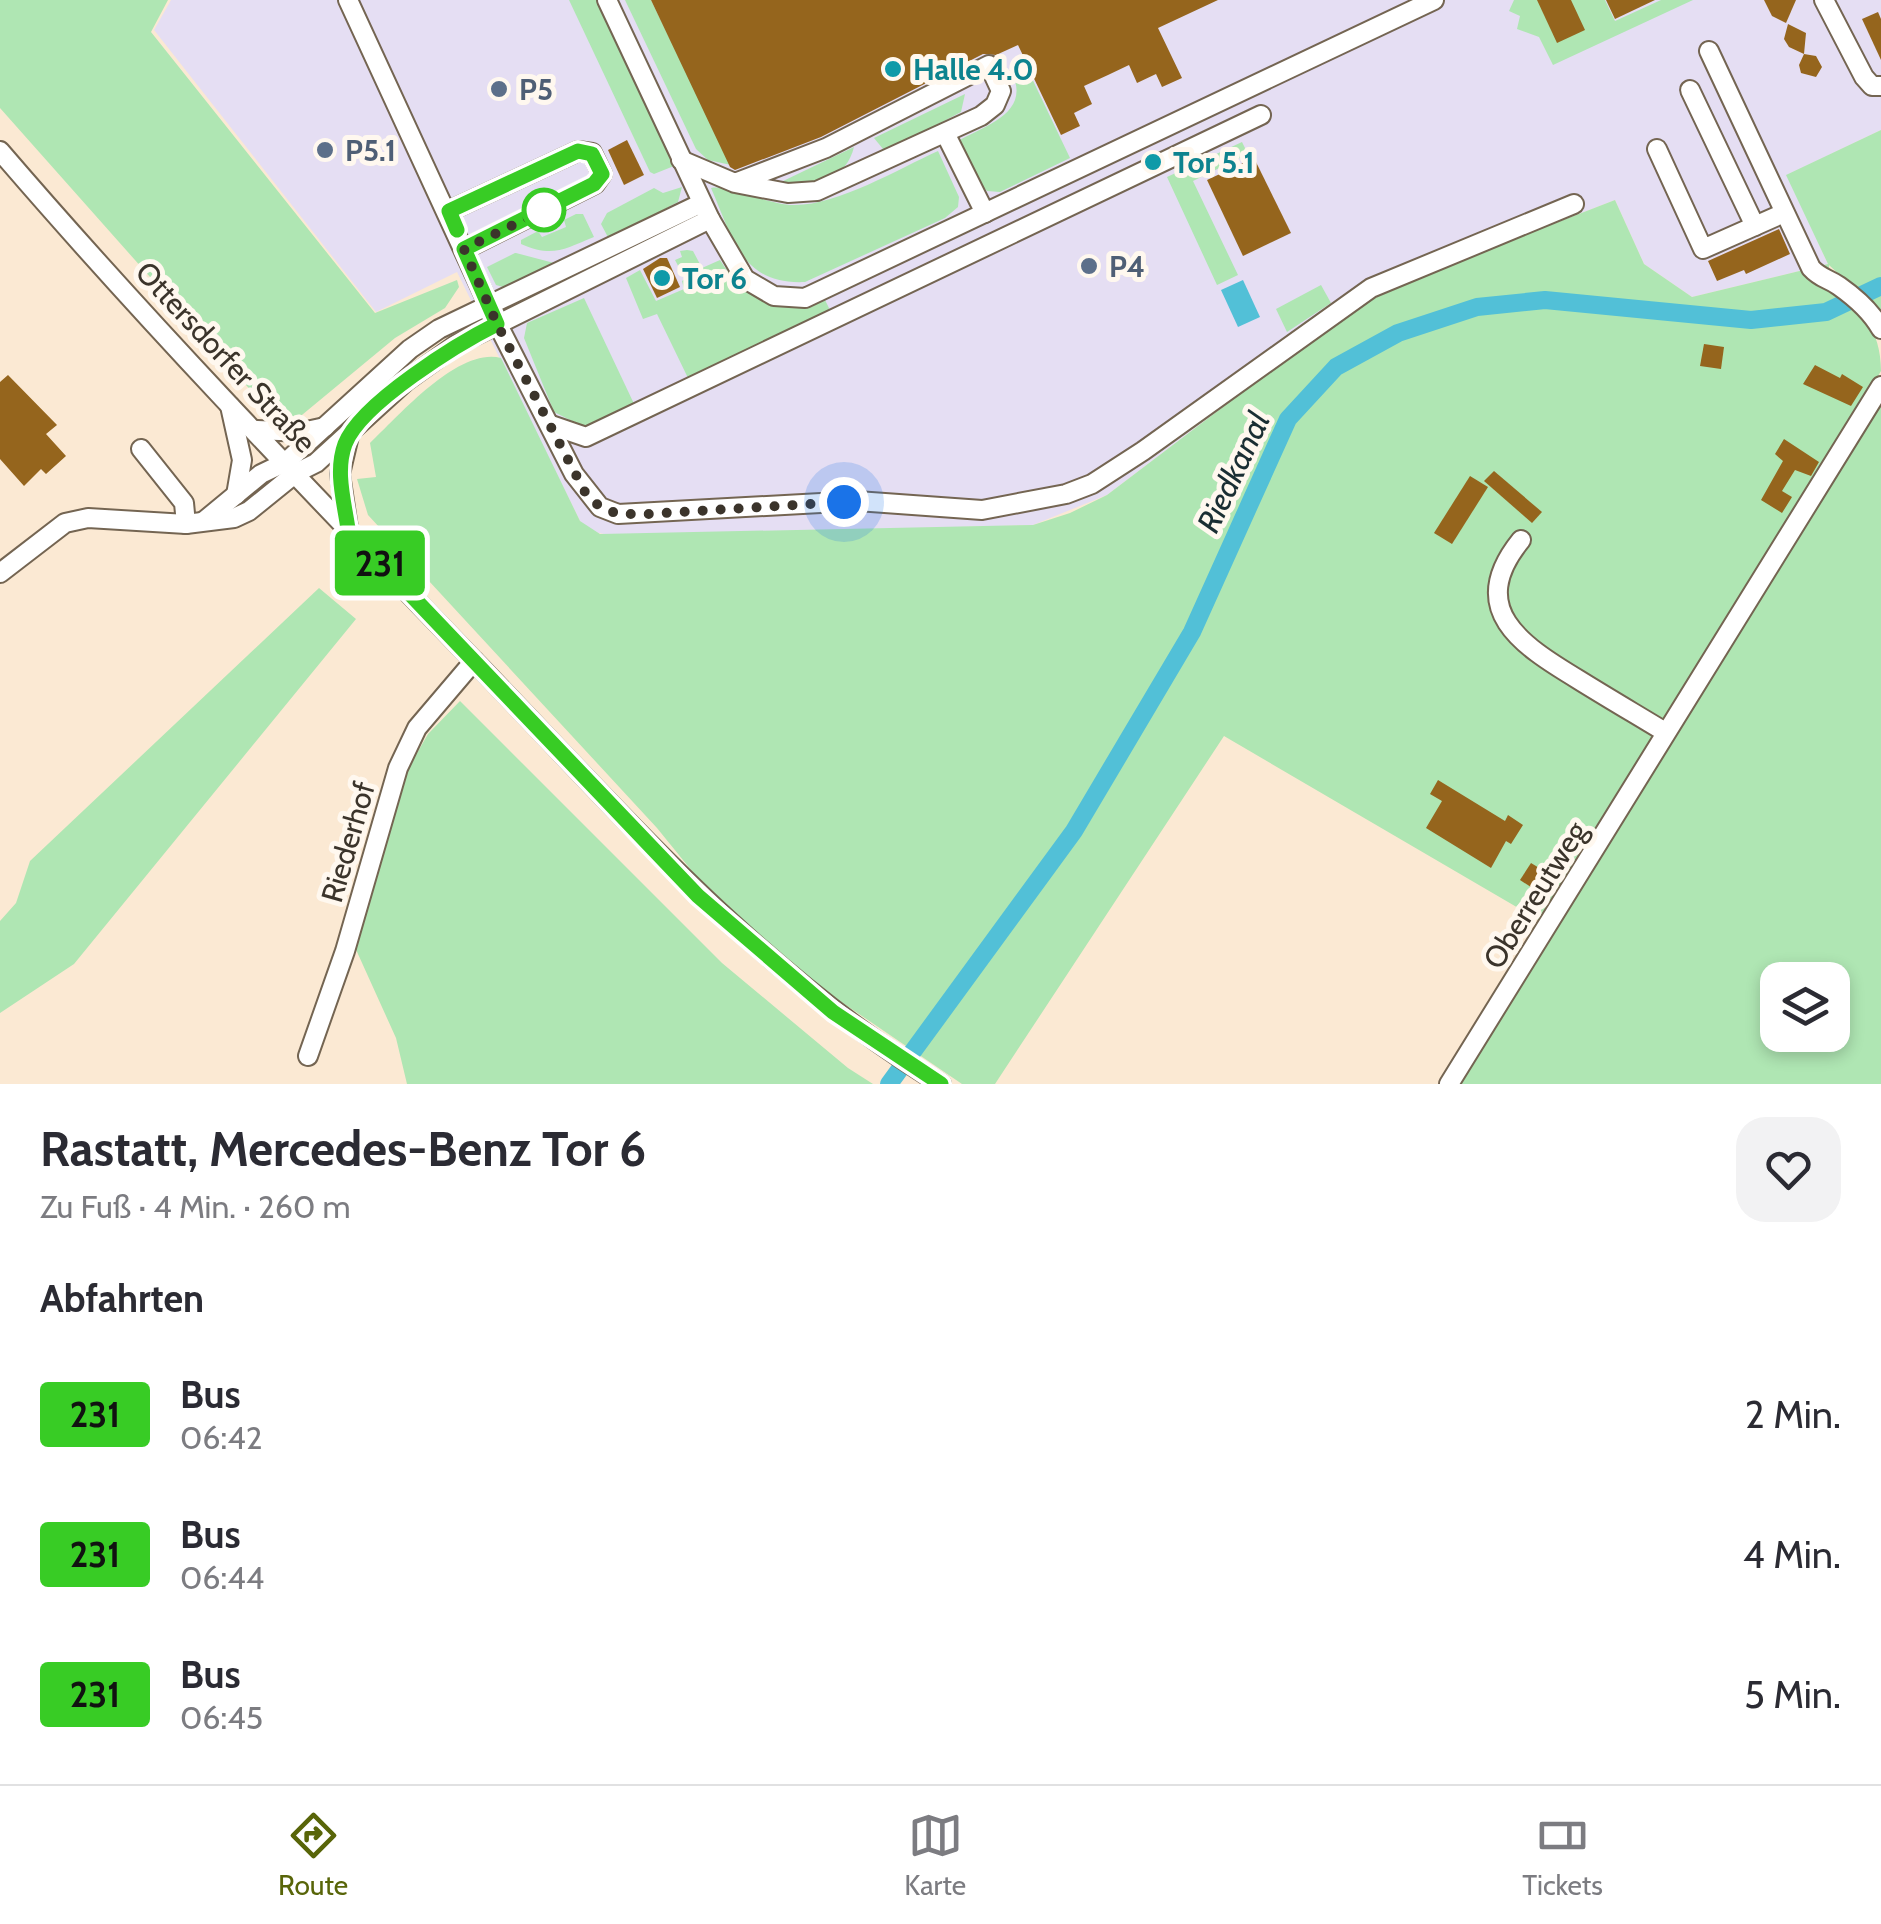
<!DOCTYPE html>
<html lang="de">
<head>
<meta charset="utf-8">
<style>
	body { margin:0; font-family:Cabin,sans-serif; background:#f2f2f3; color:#2b2b33; height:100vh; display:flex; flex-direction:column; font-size:38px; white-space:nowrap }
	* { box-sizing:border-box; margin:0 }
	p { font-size:32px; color:#7c7c81 }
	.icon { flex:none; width:55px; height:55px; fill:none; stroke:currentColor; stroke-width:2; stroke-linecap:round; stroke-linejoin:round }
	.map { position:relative; height:1084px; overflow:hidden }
	.details { display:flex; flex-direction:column; background:#fff; flex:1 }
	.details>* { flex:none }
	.badge { padding:0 20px; border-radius:8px; font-size:35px; line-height:65px }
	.buttons { position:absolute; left:1760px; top:962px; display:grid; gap:20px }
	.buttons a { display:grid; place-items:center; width:90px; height:90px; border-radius:20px; background:#fff; box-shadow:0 5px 15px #0003; font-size:50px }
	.you { position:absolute; width:50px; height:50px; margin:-25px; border:8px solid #fff; border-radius:50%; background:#1a73e8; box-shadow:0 0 0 15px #1a73e833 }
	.map>.badge { position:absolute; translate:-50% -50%; box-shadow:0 0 0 5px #fff }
	h2 { padding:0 40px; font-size:38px; line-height:90px }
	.round { display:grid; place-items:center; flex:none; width:105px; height:105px; border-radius:30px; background:#f2f2f3 }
	.headline { display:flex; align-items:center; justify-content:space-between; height:170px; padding:0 40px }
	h1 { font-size:48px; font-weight:700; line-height:75px }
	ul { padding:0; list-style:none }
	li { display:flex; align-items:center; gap:30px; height:140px; padding:0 40px }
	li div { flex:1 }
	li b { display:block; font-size:38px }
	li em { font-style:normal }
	li .badge { min-width:110px; font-weight:700; text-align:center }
	.tabs { display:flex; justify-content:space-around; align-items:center; height:140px; border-top:2px solid #e1e1e2; background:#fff; font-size:28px; color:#7c7c81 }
	.tabs a { display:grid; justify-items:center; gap:5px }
	.tabs .selected { color:#586509 }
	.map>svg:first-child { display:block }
	.industrial { fill:#e5def3 }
	.green { fill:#afe6b3; fill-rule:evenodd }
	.water { fill:#52c0d7 }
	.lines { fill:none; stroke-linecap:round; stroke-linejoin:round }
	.canal { stroke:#52c0d7; stroke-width:18 }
	.building { fill:#95651d }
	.minor-casing { stroke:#746552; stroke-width:22 }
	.minor { stroke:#fff; stroke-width:18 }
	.line-casing { stroke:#fff; stroke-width:22 }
	.line { stroke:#38cc25; stroke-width:15 }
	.walk { stroke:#3b342b; stroke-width:10; stroke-dasharray:0 18 }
	.culture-dot { fill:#0f9aa8; stroke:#fff8ef; stroke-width:4 }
	.service-dot { fill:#5c6f8a; stroke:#fff8ef; stroke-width:4 }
	.stop-dot { fill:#fff; stroke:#38cc25; stroke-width:5 }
	.labels { text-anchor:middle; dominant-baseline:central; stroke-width:10; stroke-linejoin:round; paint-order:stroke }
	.culture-label { font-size:30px; font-weight:bold; fill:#0d838f; stroke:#fff8ef; text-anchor:start }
	.service-label { font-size:30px; font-weight:bold; fill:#4e5e75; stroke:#fff8ef; text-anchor:start }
	.street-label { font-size:30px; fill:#3b342b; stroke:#fff8ef }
	.water-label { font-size:32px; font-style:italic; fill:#1a2e33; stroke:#fff8ef }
</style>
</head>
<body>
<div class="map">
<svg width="1881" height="1084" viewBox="0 0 1881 1084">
	<rect width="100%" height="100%" fill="#fbe9d3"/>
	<path class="industrial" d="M171 0H1881V130L1787 175 1828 264 1692 297 1644 264 1615 200 1372 294 1107 495 1033 525 614 536 589 531 580 521 457 272 376 312 154 30Z"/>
	<g class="green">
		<path d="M0 0H168L151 32 375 313 457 280 459 287 445 308 395 338 285 429 0 108Z"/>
		<path d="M569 0H597L674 166 654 174 650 172Z"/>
		<path d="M625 0H651L731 165 708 160 696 149Z"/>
		<path d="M1514 0H1605L1615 21 1661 0H1693L1553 65 1539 37 1517 29 1520 16 1509 11Z"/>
		<path d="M1026 66 1070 158 1000 192 987 191 976 179 958 141C986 125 1031 113 1012 73Z"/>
		<path d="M965 94 961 112 893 148 883 149 874 138Z"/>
		<path d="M1881 130V314L1829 265 1828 285C1860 309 1881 328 1881 371L1795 516 1808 522 1881 403V1084H1456L1554 929 1224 736 995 1084H962L806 978 700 881 657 828 368 515 357 479 376 477 370 443C400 415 458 347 501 358L580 521 600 534 1033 525 1070 513 1107 495 1372 294 1615 200 1644 264 1692 297 1828 264 1786 175ZM1778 980H1832V1035H1778Z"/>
		<path d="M1242 142 1248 154 1193 181 1238 275 1217 285 1167 177Z"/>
		<path d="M854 147C845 183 813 183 781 182Z"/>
		<path d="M938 151 959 197 958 207 945 218 805 282C741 285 733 238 711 188 727 184 769 205 793 205 837 206 898 169 938 151Z"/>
		<path d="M682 187 678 202C653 214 635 229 610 241L601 224 607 213 654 188 663 193Z"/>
		<path d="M576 214H583L594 237C564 249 553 258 521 244V240L538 231 542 237 566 227 564 220Z"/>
		<path d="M687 250 693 251 702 268 720 260C744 298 779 317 824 298L830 310 688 378 657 314 643 319 626 278 640 270 656 301 684 289 682 281 685 279 675 260 682 257 680 251Z"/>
		<path d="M515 253H516L554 263 503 287 496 285 487 267Z"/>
		<path d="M1321 285 1331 303 1287 332 1276 309Z"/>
		<path d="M584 298 636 408 586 428 554 412 524 338 527 323Z"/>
		<path d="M319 588 356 619 74 964 0 1013V921L16 903 30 861Z"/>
		<path d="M460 701 722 963 848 1068 873 1084H407L396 1038 353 943 406 772 428 734Z"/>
	</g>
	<path class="water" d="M1243 280 1260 317 1238 327 1221 290Z"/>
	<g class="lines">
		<path class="canal" d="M889 1084 1074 831 1192 632 1288 419 1336 367 1398 333 1477 307 1545 300 1751 320 1826 312 1881 286"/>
	</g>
	<g class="building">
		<path d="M651 0H1218L1158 28 1182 78 1162 87 1156 74 1137 83 1129 65 1108 75 1084 86 1092 104 1074 113 1080 126 1061 135 1018 45 996 55 983 54 821 137 735 170 730 167Z"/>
		<path d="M1537 0H1571L1585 30 1557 43Z"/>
		<path d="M1606 0H1655L1615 19Z"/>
		<path d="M1764 0H1796L1786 23 1772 16Z"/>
		<path d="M1878 12 1881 19V60L1862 19Z"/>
		<path d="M1788 24 1806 33 1804 54 1816 56 1822 67 1816 77 1801 73 1799 65 1804 54 1789 47 1784 39Z"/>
		<path d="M627 140 644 175 624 185 608 150Z"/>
		<path d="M1254 158 1291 233 1243 256 1207 180Z"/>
		<path d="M1779 229 1790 254 1746 274 1744 270 1717 281 1708 261Z"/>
		<path d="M660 258H667L680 287 657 298 643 269Z"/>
		<path d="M1704 344 1724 347 1721 369 1700 366Z"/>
		<path d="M1815 365 1840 378 1842 374 1863 387 1851 406 1803 384Z"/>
		<path d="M8 375 57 425 46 434 66 456 46 474 41 469 24 486 0 459V382Z"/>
		<path d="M1784 439 1819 462 1811 476 1795 470 1782 491 1792 497 1782 513 1761 500 1783 461 1775 454Z"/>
		<path d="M1494 471 1542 512 1532 523 1484 481Z"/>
		<path d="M1470 476 1488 487 1452 544 1434 533Z"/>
		<path d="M1438 780 1505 821 1508 815 1523 825 1511 844 1506 841 1491 868 1426 828 1442 801 1430 794Z"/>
		<path d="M1531 863 1554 877 1543 895 1520 880Z"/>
	</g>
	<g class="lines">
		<defs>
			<g id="minor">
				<path d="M348 0 497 323 574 474 600 507 618 514 857 501 982 510 1066 494 1092 484 1143 451 1371 288 1574 204"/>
				<path d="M607 0 710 219 745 279 774 296 805 298 1434 0"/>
				<path d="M1824 0 1864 77 1872 86H1881"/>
				<path d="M1709 51 1811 268C1821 279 1828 278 1839 286 1856 298 1871 311 1881 329"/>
				<path d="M1690 90 1755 226"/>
				<path d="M945 133 985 213"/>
				<path d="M1657 149 1703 249 1784 213"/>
				<path d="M0 151C152 328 316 497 478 665 626 819 757 971 941 1084"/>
				<path d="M681 160 735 183 826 148 989 65 1001 91 995 105 981 116 817 191 788 193 735 183"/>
				<path d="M449 211 578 151 592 153 602 174 595 184 465 249"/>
				<path d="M230 406 242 460 236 495"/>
				<path d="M551 425 586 437 1261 115"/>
				<path d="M257 430 302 432 325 427"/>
				<path d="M141 449 184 503 186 524"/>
				<path d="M204 521 261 474 286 462 410 349 439 329 702 203"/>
				<path d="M348 528 340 474 349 436"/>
				<path d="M1521 540C1465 609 1521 645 1579 680 1608 698 1637 715 1665 732"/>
				<path d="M0 573 65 523 88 518 186 524 234 518 249 511 296 473 316 463 406 381 456 345 710 219"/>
				<path d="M308 1056 345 951 398 768 417 728 474 661"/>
				<path d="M1449 1084 1881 386"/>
			</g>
		</defs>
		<use href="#minor" class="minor-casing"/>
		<use href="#minor" class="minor"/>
	</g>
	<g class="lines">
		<defs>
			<path id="line" d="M457 230 449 211 578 151 592 154 602 174 594 184 464 249 497 324C459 343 361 403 345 444 335 471 344 501 348 529L698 896 833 1012 941 1084"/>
		</defs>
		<use href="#line" class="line-casing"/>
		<use href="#line" class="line"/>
		<path class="walk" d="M544 210 464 249 497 324 586 494 600 507 618 514H648L844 502"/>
	</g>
	<g class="culture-dot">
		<circle cx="893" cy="69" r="10"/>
		<circle cx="1153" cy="162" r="10"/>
		<circle cx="662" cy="278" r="10"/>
	</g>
	<g class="service-dot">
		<circle cx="499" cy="89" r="10"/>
		<circle cx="325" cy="150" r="10"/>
		<circle cx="1089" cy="266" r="10"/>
	</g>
	<circle class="stop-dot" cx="544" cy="210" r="20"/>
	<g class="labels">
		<g class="culture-label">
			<text x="913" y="69">Halle 4.0</text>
			<text x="1173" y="162">Tor 5.1</text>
			<text x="682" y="278">Tor 6</text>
		</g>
		<g class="service-label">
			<text x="519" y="89">P5</text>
			<text x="345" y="150">P5.1</text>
			<text x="1109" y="266">P4</text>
		</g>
		<g class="street-label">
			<text transform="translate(226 357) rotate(47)">Ottersdorfer Straße</text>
			<text transform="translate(348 842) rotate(-74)">Riederhof</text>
			<text transform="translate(1535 895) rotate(-58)">Oberreutweg</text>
		</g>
		<g class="water-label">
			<text transform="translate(1233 472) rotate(-65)">Riedkanal</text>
		</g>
	</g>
</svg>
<div class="buttons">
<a><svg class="icon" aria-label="layers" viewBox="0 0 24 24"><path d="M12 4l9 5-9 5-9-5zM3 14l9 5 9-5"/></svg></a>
</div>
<div class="you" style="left:844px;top:502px"></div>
<b class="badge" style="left:380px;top:563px;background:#38cc25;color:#111">231</b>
</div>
<section class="details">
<div class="headline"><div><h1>Rastatt, Mercedes-Benz Tor 6</h1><p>Zu Fuß · 4 Min. · 260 m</p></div><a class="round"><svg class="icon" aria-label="heart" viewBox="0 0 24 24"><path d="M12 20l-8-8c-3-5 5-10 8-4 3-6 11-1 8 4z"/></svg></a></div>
<h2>Abfahrten</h2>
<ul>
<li><span class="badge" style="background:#38cc25;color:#111">231</span><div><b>Bus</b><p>06:42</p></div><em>2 Min.</em></li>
<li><span class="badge" style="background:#38cc25;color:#111">231</span><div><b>Bus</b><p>06:44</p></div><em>4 Min.</em></li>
<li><span class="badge" style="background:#38cc25;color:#111">231</span><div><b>Bus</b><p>06:45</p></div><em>5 Min.</em></li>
</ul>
</section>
<nav class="tabs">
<a class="selected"><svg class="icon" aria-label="directions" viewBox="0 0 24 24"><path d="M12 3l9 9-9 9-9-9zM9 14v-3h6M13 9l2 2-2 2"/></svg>Route</a>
<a><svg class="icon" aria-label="map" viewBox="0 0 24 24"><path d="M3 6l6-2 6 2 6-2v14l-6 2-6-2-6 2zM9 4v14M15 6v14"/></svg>Karte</a>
<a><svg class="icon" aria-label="tickets" viewBox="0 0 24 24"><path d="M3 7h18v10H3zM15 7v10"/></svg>Tickets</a>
</nav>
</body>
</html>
